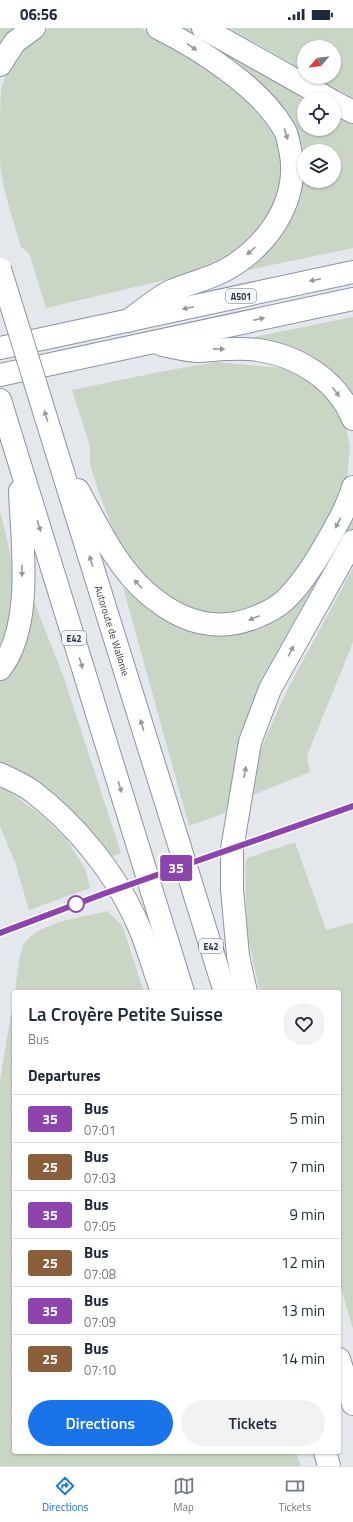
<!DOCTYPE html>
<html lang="en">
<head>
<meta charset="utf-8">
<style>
	body { margin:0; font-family:"Titillium Web",sans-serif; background:#f2f2f3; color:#1f2937; height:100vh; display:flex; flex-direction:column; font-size:15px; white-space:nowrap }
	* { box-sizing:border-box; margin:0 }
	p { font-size:13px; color:#747a83 }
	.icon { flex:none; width:22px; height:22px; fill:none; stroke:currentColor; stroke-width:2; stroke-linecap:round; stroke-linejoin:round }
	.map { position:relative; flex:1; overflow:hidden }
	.side { position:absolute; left:12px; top:962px; width:329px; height:464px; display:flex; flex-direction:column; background:#fff; border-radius:4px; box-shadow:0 1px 3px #0004 }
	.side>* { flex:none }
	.badge { padding:0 8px; border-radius:3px; font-size:14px; line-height:26px }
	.needle { width:26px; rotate:241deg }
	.fabs { position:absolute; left:297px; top:12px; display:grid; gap:8px }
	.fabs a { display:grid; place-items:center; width:44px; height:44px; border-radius:50%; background:#fff; box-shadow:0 1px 3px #0004; font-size:20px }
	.map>.badge { position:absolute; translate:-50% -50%; box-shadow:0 0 0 2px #fff }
	h2 { padding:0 16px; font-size:15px; line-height:36px }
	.round { display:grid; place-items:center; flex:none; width:42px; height:42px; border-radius:21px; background:#f2f2f3 }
	.summary { display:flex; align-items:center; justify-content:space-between; height:68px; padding:0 16px }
	h1 { font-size:19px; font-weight:600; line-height:30px }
	.cta { display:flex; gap:8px; margin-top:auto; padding:8px 16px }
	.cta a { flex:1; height:46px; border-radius:24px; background:#1a73e8; color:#fff; font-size:16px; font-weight:600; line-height:46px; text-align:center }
	.cta a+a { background:#f2f2f3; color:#1f2937 }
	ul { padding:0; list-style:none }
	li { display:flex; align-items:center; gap:12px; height:48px; padding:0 16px; border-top:1px solid #e0e1e3 }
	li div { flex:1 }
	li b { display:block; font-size:15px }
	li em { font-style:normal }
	li .badge { min-width:44px; font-weight:700; text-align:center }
	.status { display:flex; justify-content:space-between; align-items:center; height:28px; padding:0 20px; background:#fff; direction:ltr }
	.status svg { height:11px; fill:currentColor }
	.menu { display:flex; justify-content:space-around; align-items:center; height:56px; border-top:1px solid #e0e1e3; background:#fff; font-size:11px; color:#747a83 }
	.menu a { display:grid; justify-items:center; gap:2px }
	.menu .selected { color:#1a73e8 }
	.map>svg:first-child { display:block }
	.green { fill:#c9d6c5; fill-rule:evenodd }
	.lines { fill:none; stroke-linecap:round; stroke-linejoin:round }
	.motorway-casing { stroke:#8b94a3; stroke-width:24 }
	.motorway { stroke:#fff; stroke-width:22 }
	.motorway-bridge-casing { stroke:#8b94a3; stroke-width:24; stroke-linecap:butt }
	.motorway-bridge { stroke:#fff; stroke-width:22 }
	.oneway { fill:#959aa2 }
	.line-casing { stroke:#fff; stroke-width:9 }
	.line { stroke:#8e44ad; stroke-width:6 }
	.stop-dot { fill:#fff; stroke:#8e44ad; stroke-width:2 }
	.labels { text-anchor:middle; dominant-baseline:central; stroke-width:4; stroke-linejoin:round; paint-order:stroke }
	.shield { fill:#f4f6f9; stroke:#676e7b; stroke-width:1 }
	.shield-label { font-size:9px; font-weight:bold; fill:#2b3445 }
	.street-label { font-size:10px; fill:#2b3445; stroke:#f4f6f9 }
</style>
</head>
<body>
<div class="status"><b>06:56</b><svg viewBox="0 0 49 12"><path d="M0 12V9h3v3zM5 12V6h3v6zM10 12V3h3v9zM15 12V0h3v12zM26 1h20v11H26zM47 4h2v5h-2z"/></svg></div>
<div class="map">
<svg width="353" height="1438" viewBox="0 0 353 1438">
	<rect width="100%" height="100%" fill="#e4e7ec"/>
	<g class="green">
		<path d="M0 0H20L0 24Z"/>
		<path d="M49 0H141L177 18 240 60 274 103 281 124 282 141 279 166 269 186 253 207 234 224 182 248 46 280 29 225 21 219C13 191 2 161 0 133 0 119 0 75 1 63 7 38 25 12 49 0Z"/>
		<path d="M175 0H193L315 71H304V101H334V81L353 91V220L238 244 268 220 300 126ZM304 123H334V153H304Z"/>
		<path d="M229 0H353V71L314 49H334V19H304V43Z"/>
		<path d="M353 289V375L253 316 254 309Z"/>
		<path d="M216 334 282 340 310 352 333 376 345 396 350 420 347 449 341 469 328 498 281 564 258 580 231 588 186 582 139 546 118 515 100 468 90 436V418L72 362 164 343Z"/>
		<path d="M353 483V504L236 743 225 785 189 798 123 559C144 580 170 601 200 603 218 604 240 600 258 598Z"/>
		<path d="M0 484C8 512 16 546 12 576 10 593 5 609 0 625Z"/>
		<path d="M353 540V614L307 728 310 744 250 768 261 720 287 662Z"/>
		<path d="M32 568 64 650 121 825 106 831 0 740V652Z"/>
		<path d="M0 758 39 785 66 811 85 840 90 860 29 882 15 834 0 798Z"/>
		<path d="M295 814 326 902 353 895V1301L339 1253V964H260L247 905 245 838 247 830Z"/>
		<path d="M107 883 122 897 144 964H15C17 950 18 934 22 921 30 895 84 889 107 883Z"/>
		<path d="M14 968V1424H296L301 1438H0V1052Z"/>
	</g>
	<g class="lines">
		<defs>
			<g id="motorway">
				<path d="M203 0 329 71"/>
				<path d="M0 37 15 14 34 0"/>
				<path d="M334 74 353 84"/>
				<path d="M128 293C142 283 156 270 171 263 193 254 217 249 237 235 274 209 300 167 290 121 288 115 288 106 284 101 261 60 200 21 158 0"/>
				<path d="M162 317C173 319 186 323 198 323 218 322 238 319 258 322 299 328 337 352 353 391"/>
				<path d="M0 320 353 244"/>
				<path d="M0 347 353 271"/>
				<path d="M0 372 183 964"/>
				<path id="s1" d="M57 425 225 964"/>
				<path d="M78 462C98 498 115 537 147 565 179 593 215 606 256 589 266 585 276 580 284 573 301 557 313 538 324 519 335 500 347 480 353 459"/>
				<path d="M0 641C34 599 22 515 20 463"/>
				<path d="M0 746C10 751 22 756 32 763 75 796 114 843 136 892 147 915 153 940 162 964"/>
				<path d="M246 964 238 928 232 861V821L250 714 270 661 353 513"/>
				<path d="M339 1331 353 1376"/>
				<path d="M325 1424 329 1438"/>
			</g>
		</defs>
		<use href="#motorway" class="motorway-casing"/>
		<use href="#motorway" class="motorway"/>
		<defs>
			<path id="motorway-bridge" d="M0 241 57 425"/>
		</defs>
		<use href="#motorway-bridge" class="motorway-bridge-casing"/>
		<use href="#motorway-bridge" class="motorway-bridge"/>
	</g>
	<defs><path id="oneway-solid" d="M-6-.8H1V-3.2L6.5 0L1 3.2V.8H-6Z"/></defs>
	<g class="oneway">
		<use href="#oneway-solid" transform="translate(192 19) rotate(34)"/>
		<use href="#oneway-solid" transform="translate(286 106) rotate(73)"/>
		<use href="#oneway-solid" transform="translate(251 223) rotate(138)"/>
		<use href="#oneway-solid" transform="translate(315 252) rotate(168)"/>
		<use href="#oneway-solid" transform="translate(188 280) rotate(168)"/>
		<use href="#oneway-solid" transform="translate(259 291) rotate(-12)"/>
		<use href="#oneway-solid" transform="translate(219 321) rotate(1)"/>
		<use href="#oneway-solid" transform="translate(336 364) rotate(53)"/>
		<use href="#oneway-solid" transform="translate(46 388) rotate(-107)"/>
		<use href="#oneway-solid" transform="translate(338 495) rotate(117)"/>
		<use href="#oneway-solid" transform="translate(39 498) rotate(73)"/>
		<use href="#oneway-solid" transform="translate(91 533) rotate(-107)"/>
		<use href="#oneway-solid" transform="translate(22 543) rotate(90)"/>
		<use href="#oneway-solid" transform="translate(138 556) rotate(-133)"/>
		<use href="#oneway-solid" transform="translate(254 590) rotate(158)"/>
		<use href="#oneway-solid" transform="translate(291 623) rotate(-62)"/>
		<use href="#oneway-solid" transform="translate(81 635) rotate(73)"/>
		<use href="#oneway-solid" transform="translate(142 697) rotate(-107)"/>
		<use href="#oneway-solid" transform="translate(245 744) rotate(-79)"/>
		<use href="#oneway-solid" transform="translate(120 759) rotate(73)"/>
	</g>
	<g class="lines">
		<defs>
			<path id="line" d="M0 905 103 866 353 778"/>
		</defs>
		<use href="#line" class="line-casing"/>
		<use href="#line" class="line"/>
	</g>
	<circle class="stop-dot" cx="76" cy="876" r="8"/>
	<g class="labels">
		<g class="shield">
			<rect x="226" y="261" width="30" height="14" rx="3"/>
			<rect x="62" y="603" width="24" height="14" rx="3"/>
			<rect x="199" y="911" width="24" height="14" rx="3"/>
		</g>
		<g class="shield-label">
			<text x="241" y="268">A501</text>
			<text x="74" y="610">E42</text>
			<text x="211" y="918">E42</text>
		</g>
		<g class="street-label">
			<text stroke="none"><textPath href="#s1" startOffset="186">Autoroute de Wallonie</textPath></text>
		</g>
	</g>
</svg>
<div class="fabs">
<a><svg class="needle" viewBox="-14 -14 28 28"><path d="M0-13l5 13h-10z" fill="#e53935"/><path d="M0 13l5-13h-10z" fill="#747a83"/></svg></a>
<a><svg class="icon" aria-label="locate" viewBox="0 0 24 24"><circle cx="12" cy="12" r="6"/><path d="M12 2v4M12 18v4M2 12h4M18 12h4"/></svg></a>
<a><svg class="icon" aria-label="layers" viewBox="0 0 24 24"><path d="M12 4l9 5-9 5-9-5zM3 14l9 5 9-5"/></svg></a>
</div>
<b class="badge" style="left:176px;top:840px;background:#8e44ad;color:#fff">35</b>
<section class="side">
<div class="summary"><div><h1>La Croyère Petite Suisse</h1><p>Bus</p></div><a class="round"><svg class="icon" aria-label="heart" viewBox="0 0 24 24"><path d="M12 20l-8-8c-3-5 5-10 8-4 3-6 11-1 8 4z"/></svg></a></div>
<h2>Departures</h2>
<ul>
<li><span class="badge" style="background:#8e44ad;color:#fff">35</span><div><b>Bus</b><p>07:01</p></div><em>5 min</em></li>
<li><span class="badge" style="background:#8b5e3c;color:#fff">25</span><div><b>Bus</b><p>07:03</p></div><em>7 min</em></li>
<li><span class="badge" style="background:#8e44ad;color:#fff">35</span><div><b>Bus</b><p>07:05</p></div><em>9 min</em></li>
<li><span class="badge" style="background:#8b5e3c;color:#fff">25</span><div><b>Bus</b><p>07:08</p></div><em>12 min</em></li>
<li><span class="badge" style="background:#8e44ad;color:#fff">35</span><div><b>Bus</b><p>07:09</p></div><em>13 min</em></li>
<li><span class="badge" style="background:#8b5e3c;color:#fff">25</span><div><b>Bus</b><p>07:10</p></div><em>14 min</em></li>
</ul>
<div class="cta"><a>Directions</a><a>Tickets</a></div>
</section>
</div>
<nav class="menu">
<a class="selected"><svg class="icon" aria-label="directions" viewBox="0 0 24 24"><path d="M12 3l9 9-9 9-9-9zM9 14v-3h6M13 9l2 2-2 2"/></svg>Directions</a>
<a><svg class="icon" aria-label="map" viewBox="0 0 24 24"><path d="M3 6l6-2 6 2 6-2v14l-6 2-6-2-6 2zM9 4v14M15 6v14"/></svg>Map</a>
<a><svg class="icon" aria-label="tickets" viewBox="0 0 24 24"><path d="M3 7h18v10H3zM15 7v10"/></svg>Tickets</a>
</nav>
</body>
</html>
